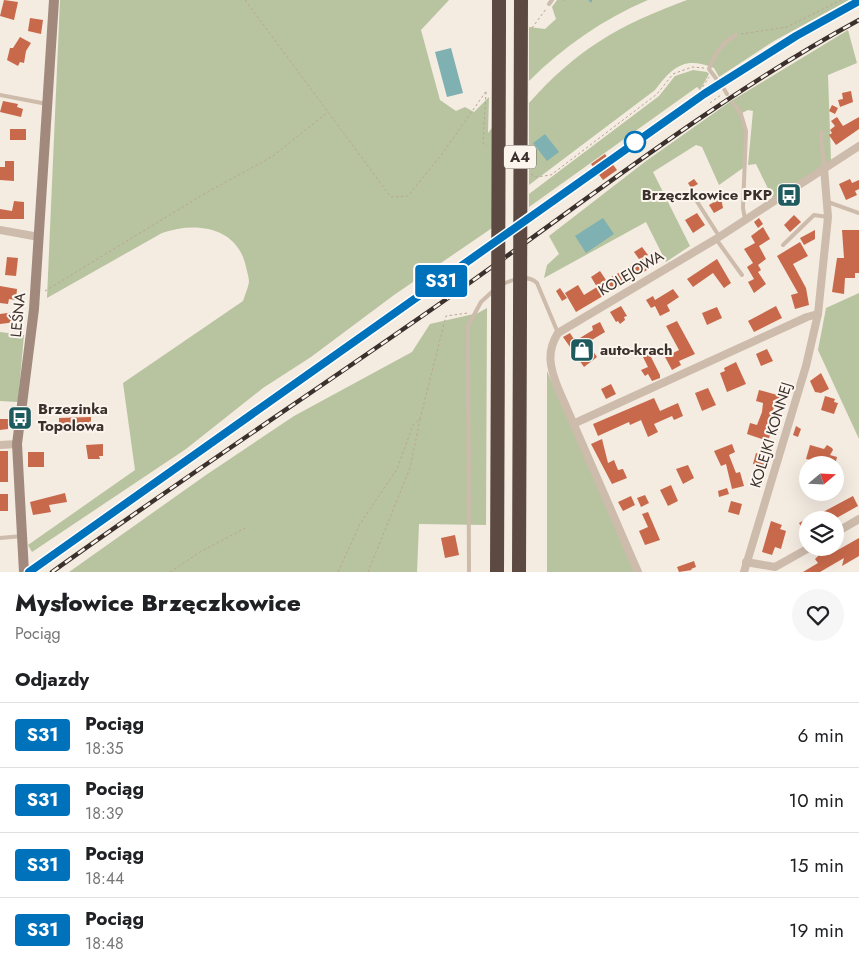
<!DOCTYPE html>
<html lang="pl">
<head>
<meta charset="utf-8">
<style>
	body { margin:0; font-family:Jost,sans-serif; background:#f6f6f6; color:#202124; height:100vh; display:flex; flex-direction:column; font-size:19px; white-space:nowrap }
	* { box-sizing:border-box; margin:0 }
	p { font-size:16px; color:#757577 }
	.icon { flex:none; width:28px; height:28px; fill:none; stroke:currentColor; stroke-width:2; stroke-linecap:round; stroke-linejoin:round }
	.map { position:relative; height:572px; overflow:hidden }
	.side { display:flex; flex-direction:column; background:#fff; flex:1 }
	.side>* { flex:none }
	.badge { padding:0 10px; border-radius:4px; font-size:18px; line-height:32px }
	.needle { width:32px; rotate:71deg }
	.fabs { position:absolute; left:799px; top:456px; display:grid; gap:10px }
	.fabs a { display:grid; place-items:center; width:45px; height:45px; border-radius:50%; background:#fff; box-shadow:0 5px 20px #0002; font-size:25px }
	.map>.badge { position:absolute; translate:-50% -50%; box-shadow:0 0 0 2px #fff }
	h2 { padding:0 15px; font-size:19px; line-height:45px }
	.round { display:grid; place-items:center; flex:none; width:52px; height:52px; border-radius:26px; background:#f6f6f6 }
	.summary { display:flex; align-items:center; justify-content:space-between; height:85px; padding:0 15px }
	h1 { font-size:24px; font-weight:800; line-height:38px }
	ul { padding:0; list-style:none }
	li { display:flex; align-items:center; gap:15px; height:65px; padding:0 15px; border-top:1px solid #e0e0e0 }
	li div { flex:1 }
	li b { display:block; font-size:19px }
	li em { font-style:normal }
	li .badge { min-width:55px; font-weight:700; text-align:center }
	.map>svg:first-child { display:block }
	.green { fill:#b8c4a0 }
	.water { fill:#7fb0b2 }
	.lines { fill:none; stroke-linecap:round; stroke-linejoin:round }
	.stream { stroke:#7fb0b2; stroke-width:2.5 }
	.building { fill:#c8694b }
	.path { stroke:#b9a596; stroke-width:1; stroke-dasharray:2.5 2.5; stroke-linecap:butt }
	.lane { stroke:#cdbbac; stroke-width:4 }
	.street { stroke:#cdbbac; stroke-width:8 }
	.secondary { stroke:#a18a7d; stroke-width:10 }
	.highway { stroke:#5c4a42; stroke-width:14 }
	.rail-casing { stroke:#3b302b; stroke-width:4.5 }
	.rail { stroke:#fbf5ee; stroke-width:2.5; stroke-dasharray:8; stroke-linecap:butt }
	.highway-bridge { stroke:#5c4a42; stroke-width:14 }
	.line-casing { stroke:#fff; stroke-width:11 }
	.line { stroke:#0072bc; stroke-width:8 }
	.stop-dot { fill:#fff; stroke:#0072bc; stroke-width:2.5 }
	.labels { text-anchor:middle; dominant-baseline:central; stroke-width:4; stroke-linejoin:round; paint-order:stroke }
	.shield { fill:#fbf5ee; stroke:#756b66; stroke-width:1 }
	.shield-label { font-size:14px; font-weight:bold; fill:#3b302b }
	.poi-label { font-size:15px; font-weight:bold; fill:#3b302b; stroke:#fbf5ee; text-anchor:start }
	.street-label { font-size:15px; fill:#3b302b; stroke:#fbf5ee }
</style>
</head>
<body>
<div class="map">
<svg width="859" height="572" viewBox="0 0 859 572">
	<rect width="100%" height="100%" fill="#f4ebe1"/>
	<g class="green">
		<path d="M60 0H449L421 30 440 100 456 111 465 107 474 112 489 97 488 133 495 124V226L394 295 311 357 263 388 186 449 32 552 28 545 135 470 123 383 243 301C245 295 248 288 249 282 249 278 247 271 246 267 238 227 196 221 162 233L47 298Z"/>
		<path d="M557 0H648C603 19 563 47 529 81V27L545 29 556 19 552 7Z"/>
		<path d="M687 0H849L774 41 719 77 714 68C684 56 673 67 655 90L529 185V103C577 49 619 25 687 0Z"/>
		<path d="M848 30 857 63 828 75 831 161 773 199 756 164 748 165 753 111 748 110 740 114 745 131 743 168 719 185 702 147 696 145 653 172 690 246 666 262 646 222 544 278 547 265 559 254 549 236 646 161 731 101Z"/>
		<path d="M693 70 707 72 709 74 700 90 697 87 529 207V194L659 96 675 76Z"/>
		<path d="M859 293V439L818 350 826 308Z"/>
		<path d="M487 308 486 525 419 524 417 572H69L206 475 294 416 412 352 430 324 478 313Z"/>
		<path d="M0 332 24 335 18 402 0 401Z"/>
		<path d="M547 371 635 572H547Z"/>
	</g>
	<g class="water">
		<path d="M451 48 463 93 447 97 435 52Z"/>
		<path d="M545 134 559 152 547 161 533 143Z"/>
		<path d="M603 218 614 234 586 253 575 236Z"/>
	</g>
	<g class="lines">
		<path class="stream" d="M590 0 591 1"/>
	</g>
	<g class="building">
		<path d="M4 0 18 2 14 20 0 16Z"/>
		<path d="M30 18 43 20 41 34 28 31Z"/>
		<path d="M20 37 31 43 26 51 24 63 20 62 18 66 7 60 10 48H13Z"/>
		<path d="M851 91 853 102 840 107 838 100 843 99 842 93Z"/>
		<path d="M3 101 18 104 17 107 23 109 21 117 0 112Z"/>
		<path d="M832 105 838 108 835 114 829 111Z"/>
		<path d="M837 117 843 126 859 117V129L836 145 829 135 832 133 830 130 835 126 831 121Z"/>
		<rect x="10" y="129" width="16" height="11"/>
		<path d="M605 154 617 170 603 180 591 164Z"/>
		<path d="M5 161H14V181L0 180V167H5Z"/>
		<path d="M694 179 698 184 691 188 688 183Z"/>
		<path d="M850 179 852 183 859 180V189L855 191 857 195 846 200 839 184Z"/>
		<path d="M721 198 723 208 714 213 709 205Z"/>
		<path d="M14 201 24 202V219H0V209L12 211Z"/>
		<path d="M697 213 705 225 693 233 685 220Z"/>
		<path d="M794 215 801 222 790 232 784 225Z"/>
		<path d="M759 218 763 224 758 228 754 222Z"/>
		<path d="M763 227 770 239 759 246 766 259 758 265 761 270 758 272 766 284 754 293 748 282 754 279 747 267 753 263 744 249 755 243 751 236Z"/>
		<path d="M815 230V239L804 245 800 238Z"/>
		<path d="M842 230H859V273H855V278H845L844 294 832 292 837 258H844Z"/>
		<path d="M800 242 808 256 793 264 806 288 809 305 795 309 791 295 798 293 777 256Z"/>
		<path d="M642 247 648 255 639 259 634 252Z"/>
		<path d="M7 257 18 258 16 276 5 275Z"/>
		<path d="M643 259 647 270 576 312 565 293 578 285 584 295 597 287 591 277 600 271 606 280Z"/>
		<path d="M717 259 731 283 724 288 713 273 693 287 687 279Z"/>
		<path d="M0 286 17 289 16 300 9 299 8 304 0 303Z"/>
		<path d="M560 288 567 298 562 301 556 291Z"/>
		<path d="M673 289 679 297 667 305 670 311 660 316 655 306 651 308 646 300 653 296 655 300Z"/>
		<path d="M621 306 627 316 624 317 625 320 620 324 618 321 616 322 610 312Z"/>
		<path d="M776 306 782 318 754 332 748 321Z"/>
		<path d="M717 307 722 318 707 325 702 313Z"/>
		<path d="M15 312 16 322 0 324V314Z"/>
		<path d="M677 321 695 354 679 361 681 365 672 370 665 357 679 350 666 326Z"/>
		<path d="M600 322 605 332 590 341 593 346 590 347 597 357 584 367 563 337 570 333 575 341 593 330 592 326Z"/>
		<path d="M767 349 773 361 761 366 756 354Z"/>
		<path d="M652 350 655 355 651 357 660 375V378L652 381 648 374 645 376 641 370 648 367 642 355Z"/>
		<path d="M736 362 746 384 727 392 720 373 725 371 724 368Z"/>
		<path d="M821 373 829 389 821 393 815 392 810 381Z"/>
		<path d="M611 384 616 394 606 399 601 389Z"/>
		<path d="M708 388 716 405 702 411 695 393Z"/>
		<path d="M759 390 781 396 777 408 774 407 768 429 772 430 768 441 747 434 750 423 757 425 762 412 763 403 756 401Z"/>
		<path d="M825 396 835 399 834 402 838 403 834 414 821 410Z"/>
		<path d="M654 398 660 411 678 403 683 416 674 420 672 416 654 424 658 432 648 437 641 420 630 425 629 422 598 436 593 424Z"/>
		<path d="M91 417V424H86V427H59V418Z"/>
		<path d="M0 419H8V429L0 430Z"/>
		<path d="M796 426 801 429 798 437 793 435Z"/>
		<path d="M602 439 608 463 614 460 618 470 623 469 627 478 612 484 591 444Z"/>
		<path d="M103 444V456H99L100 459H88L86 445Z"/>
		<path d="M732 444 735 452 729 455 736 473 740 472 744 486 732 489 726 464 721 466 714 451Z"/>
		<path d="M810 445 824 449 827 445 832 448 833 450 830 455 837 457 835 465 806 459Z"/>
		<rect x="0" y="451" width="8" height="31"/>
		<rect x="28" y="452" width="16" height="15"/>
		<path d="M756 453 766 456 763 467 753 464Z"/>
		<path d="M688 465 694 478 683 484 676 469Z"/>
		<path d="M671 485 678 501 668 506 660 490Z"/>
		<path d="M727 488 729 494 719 497 718 491Z"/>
		<path d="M65 493 67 502 49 505 51 512 33 515 30 502Z"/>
		<rect x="0" y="494" width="8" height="17"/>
		<path d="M645 495 649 503 641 507 637 498Z"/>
		<path d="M631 496 635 505 623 511 618 502Z"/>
		<path d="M853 496 858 506 833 520H808Z"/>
		<path d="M731 501 742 504 739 515 728 512Z"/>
		<path d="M648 512 660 540 645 545 639 531 648 527 642 514Z"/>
		<path d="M808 518V539L799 523Z"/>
		<path d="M771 521 782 525 780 529 786 531 781 549 775 547 772 555 762 552Z"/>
		<path d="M455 535 459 555 445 558 441 538Z"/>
		<path d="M859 538V556L842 566 844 558 820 572H803L818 563 815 559 821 553 826 550 829 555Z"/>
		<path d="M694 561 696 567 691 569 692 570 679 572 677 567Z"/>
	</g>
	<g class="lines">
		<g class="path">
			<path d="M245 0 391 197 408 196 442 154 487 90"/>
			<path d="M563 0H566"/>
			<path d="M532 28 546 9"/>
			<path d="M741 34 787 27 841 0"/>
			<path d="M700 91 709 77"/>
			<path d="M486 92 483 143 487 146"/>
			<path d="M710 103 721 95"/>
			<path d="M531 174 536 177 551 175 657 94 673 74 692 67 704 68"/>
			<path d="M45 291 204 194 273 156 328 112"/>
			<path d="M170 572 200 552 247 527"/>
			<path d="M338 572 360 524 397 469 413 425 420 419 446 316 468 313"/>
			<path d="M368 572 410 468 420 419"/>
		</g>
		<g class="lane">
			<path d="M549 4 552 0"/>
			<path d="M718 81 709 69C715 53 722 43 736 35"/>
			<path d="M724 89 727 94"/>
			<path d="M0 95 47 104"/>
			<path d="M733 103 741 114 746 131 743 208 745 219"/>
			<path d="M821 132 824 168"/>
			<path d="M696 200 719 236"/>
			<path d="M828 202 859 213"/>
			<path d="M716 239 742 275"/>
			<path d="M783 245 814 215 828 217"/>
			<path d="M501 285C513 279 527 274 537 283L558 333"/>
			<path d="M0 538 22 536"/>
			<path d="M469 572 468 326 481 302 494 290"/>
		</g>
		<g class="street">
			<path d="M0 230 39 237"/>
			<path d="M573 424 807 317 818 314"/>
			<path d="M0 445 17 444"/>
			<path d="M835 533 859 519"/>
			<path d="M746 562 775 567 809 548"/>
			<path d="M638 572 558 388C550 368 546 352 558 333L716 239 859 146"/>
			<path d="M744 572 806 366 818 314 828 217 824 168"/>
		</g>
		<path class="secondary" d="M24 572 17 444 34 309 54 0"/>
		<g class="highway">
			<path d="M499 28V0"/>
			<path d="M497 572 498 329"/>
			<path d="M519 572 520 314"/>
		</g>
		<defs>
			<g id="rail">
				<path d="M30 572 704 94 796 36 859 1"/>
				<path d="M52 572C189 474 330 381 468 284 596 193 721 95 859 20"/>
			</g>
		</defs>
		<use href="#rail" class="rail-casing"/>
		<use href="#rail" class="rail"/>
		<g class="highway-bridge">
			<path d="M520 314 521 0"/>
			<path d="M498 329 499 28"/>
		</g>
	</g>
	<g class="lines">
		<defs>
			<path id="line" d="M29 572 704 94 796 36 859 1"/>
		</defs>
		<use href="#line" class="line-casing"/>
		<use href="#line" class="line"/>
	</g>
	<defs>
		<symbol id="bus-square" viewBox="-11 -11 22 22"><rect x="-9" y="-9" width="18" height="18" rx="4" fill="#1f5a5e" stroke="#fbf5ee"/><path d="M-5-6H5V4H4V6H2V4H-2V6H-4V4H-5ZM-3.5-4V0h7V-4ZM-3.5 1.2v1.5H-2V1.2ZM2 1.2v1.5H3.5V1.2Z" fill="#fff"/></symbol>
		<symbol id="shop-square" viewBox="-11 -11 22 22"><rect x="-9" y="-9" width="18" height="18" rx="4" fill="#1f5a5e" stroke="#fbf5ee"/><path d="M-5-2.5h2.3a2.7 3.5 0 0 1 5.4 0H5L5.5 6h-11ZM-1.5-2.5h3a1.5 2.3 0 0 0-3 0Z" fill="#fff"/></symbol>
	</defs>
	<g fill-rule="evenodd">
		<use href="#bus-square" x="775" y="181" width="28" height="28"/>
		<use href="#shop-square" x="568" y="336" width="28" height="28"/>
		<use href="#bus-square" x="6" y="404" width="28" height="28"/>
	</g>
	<circle class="stop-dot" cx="635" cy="142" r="10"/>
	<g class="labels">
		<rect class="shield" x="504" y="145.5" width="32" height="23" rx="4"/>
		<g class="shield-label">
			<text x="520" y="157">A4</text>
		</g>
		<g class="poi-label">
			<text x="772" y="195" text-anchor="end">Brzęczkowice PKP</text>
			<text x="600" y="350">auto-krach</text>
			<text x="38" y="409">Brzezinka<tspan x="38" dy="17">Topolowa</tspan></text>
		</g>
		<g class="street-label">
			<text transform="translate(631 273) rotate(-31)">KOLEJOWA</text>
			<text transform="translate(18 315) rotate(-84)">LEŚNA</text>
			<text transform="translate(771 435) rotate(-73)">KOLEJKI KONNEJ</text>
		</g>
	</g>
</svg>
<div class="fabs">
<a><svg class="needle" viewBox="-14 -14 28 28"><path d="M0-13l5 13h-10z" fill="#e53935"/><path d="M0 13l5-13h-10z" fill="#757577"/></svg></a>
<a><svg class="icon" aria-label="layers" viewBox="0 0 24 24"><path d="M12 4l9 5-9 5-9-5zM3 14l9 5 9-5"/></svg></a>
</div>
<b class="badge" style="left:441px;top:281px;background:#0072bc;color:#fff">S31</b>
</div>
<section class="side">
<div class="summary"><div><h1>Mysłowice Brzęczkowice</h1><p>Pociąg</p></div><a class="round"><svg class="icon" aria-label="heart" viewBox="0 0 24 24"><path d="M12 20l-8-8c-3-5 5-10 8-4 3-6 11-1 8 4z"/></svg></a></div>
<h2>Odjazdy</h2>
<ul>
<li><span class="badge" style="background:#0072bc;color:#fff">S31</span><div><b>Pociąg</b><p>18:35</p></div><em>6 min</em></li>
<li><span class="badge" style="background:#0072bc;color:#fff">S31</span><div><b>Pociąg</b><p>18:39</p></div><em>10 min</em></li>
<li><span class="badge" style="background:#0072bc;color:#fff">S31</span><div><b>Pociąg</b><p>18:44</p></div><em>15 min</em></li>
<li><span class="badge" style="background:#0072bc;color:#fff">S31</span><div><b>Pociąg</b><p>18:48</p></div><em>19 min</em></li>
</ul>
</section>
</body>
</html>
